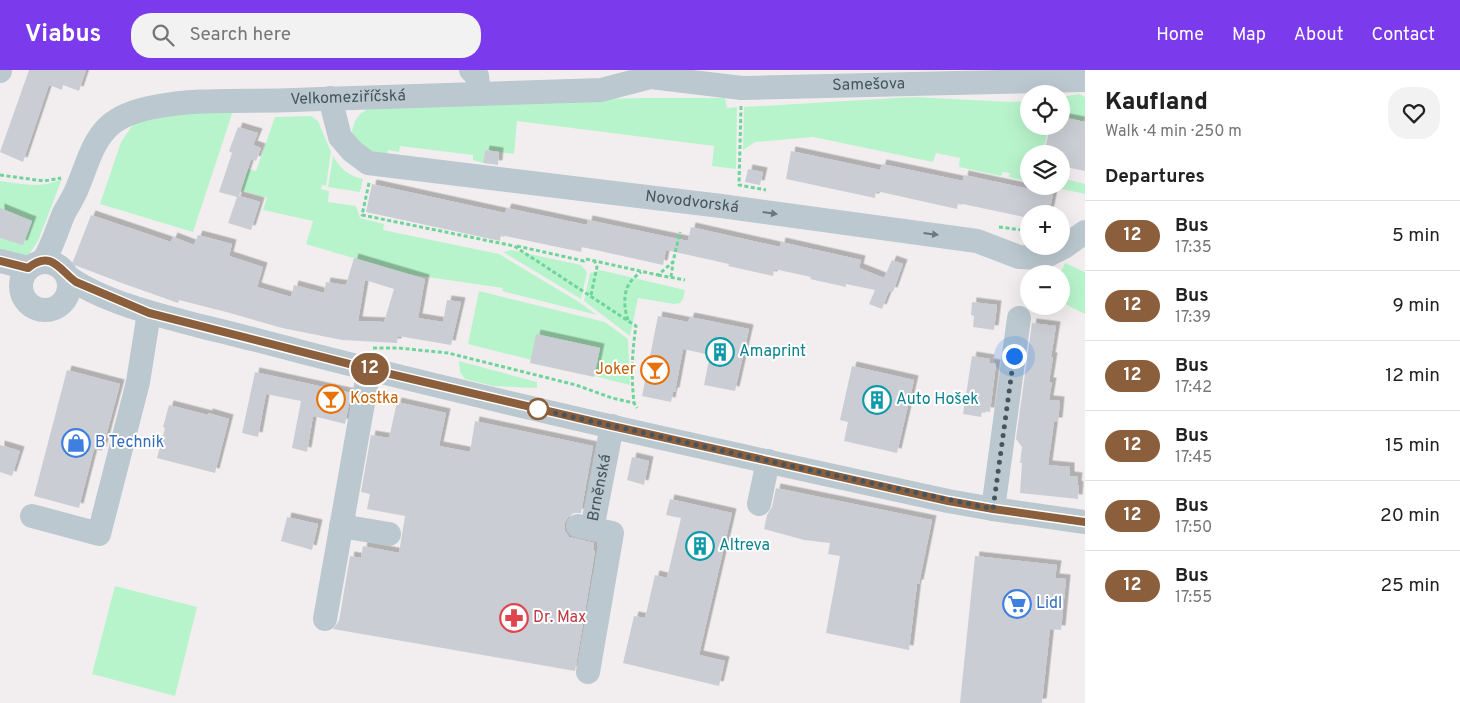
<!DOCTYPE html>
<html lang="en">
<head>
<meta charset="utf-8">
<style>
	body { margin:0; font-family:Overpass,sans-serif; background:#f2f2f2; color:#222; height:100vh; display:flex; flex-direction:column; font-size:19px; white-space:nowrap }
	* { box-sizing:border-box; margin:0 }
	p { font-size:16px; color:#767676 }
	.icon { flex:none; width:28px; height:28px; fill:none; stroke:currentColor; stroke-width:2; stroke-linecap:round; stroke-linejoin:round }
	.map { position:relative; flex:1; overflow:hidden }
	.sheet { display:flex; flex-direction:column; background:#fff; width:375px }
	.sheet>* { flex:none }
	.badge { padding:0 10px; border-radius:16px; font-size:18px; line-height:32px }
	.buttons { position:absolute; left:1020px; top:15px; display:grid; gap:10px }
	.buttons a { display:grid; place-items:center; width:50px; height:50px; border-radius:50%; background:#fff; box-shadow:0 5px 20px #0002; font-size:25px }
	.you { position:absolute; width:25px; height:25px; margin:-12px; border:4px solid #fff; border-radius:50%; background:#1a73e8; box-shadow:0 0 0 8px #1a73e833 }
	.map>.badge { position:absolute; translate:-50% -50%; box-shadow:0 0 0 2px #fff }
	h2 { padding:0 20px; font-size:19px; line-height:45px }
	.round { display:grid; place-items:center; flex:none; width:52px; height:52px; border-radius:20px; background:#f2f2f2 }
	.head { display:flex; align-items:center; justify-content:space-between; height:85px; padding:0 20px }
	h1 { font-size:24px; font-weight:800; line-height:38px }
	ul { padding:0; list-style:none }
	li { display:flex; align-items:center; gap:15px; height:70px; padding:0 20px; border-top:1px solid #e0e0e0 }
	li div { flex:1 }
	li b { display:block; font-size:19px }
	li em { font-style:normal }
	li .badge { min-width:55px; font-weight:700; text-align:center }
	header { display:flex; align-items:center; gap:30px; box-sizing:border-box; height:70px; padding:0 25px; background:#7c3aed; color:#fff }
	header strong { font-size:24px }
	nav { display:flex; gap:28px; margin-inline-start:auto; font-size:18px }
	.search { width:350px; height:45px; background:#f2f2f2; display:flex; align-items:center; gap:12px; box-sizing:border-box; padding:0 18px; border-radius:20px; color:#767676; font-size:19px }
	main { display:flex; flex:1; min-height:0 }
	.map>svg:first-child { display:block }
	.green { fill:#b8f4cb }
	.building { fill:#caced4; fill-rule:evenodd; filter:url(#shadow) }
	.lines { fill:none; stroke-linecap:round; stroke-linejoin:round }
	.path { stroke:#6dd59a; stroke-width:3; stroke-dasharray:4 2.5; stroke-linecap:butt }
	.minor { stroke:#bbc8cf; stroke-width:24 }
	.oneway { fill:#687780 }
	.line-casing { stroke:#fff; stroke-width:11 }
	.line { stroke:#8b5e3c; stroke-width:8 }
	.walk { stroke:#45545e; stroke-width:5; stroke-dasharray:0 9 }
	.stop-dot { fill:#fff; stroke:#8b5e3c; stroke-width:2.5 }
	.labels { text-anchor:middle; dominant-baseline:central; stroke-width:4; stroke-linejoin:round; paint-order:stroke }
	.street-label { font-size:16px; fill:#45545e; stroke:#fff }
	.culture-label { font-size:16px; fill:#0d838f; stroke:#fff; text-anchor:start }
	.food-label { font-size:16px; fill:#c56008; stroke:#fff; text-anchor:end }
	.shop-label { font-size:16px; fill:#366cbe; stroke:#fff; text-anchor:start }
	.health-label { font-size:16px; fill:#be3a42; stroke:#fff; text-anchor:start }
</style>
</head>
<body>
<header>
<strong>Viabus</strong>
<div class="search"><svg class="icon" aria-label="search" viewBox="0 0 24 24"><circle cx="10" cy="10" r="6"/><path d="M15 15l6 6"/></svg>Search here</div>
<nav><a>Home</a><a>Map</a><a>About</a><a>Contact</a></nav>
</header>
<main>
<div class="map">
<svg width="1085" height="633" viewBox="0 0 1085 633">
	<defs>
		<filter id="shadow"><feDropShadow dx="4.5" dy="-4.5" stdDeviation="0" flood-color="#0004"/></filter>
	</defs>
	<rect width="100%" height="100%" fill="#f2eeef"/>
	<g class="green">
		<path d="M1079 24 1085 27V46L1082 51 1061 45V27Z"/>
		<path d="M914 27 1010 32 1029 31V56H1049L1042 84H1029V112L1009 107 1010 103 1003 102 1001 106 959 97 960 88 936 83 933 92 813 67 755 72 743 80 744 37Z"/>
		<path d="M641 28H725L727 38 737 37 736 99 712 96 714 76 517 51 514 84 485 80 483 93 473 90V85L400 76 399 82 388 80 387 89 360 78 354 70 352 61 355 51 360 44 383 29 521 31Z"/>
		<path d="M235 35 193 162 100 134 121 72 132 56 150 43Z"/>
		<path d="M311 46 318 51 331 82 326 116 322 115 321 119 329 121 328 132 356 136 360 148 384 154 383 160 499 184 579 232 597 245 502 221 503 218 407 204 306 174 313 151 263 140 267 128 241 120 248 99 256 101 275 47Z"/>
		<path d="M333 86C341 99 348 106 363 109L360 122 328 117Z"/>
		<path d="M1061 108 1085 114V124L1049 116H1061Z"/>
		<path d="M62 109 38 171 27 187H0V111C22 114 40 119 62 109Z"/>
		<path d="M511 180 581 195 587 202 581 229 503 182Z"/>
		<path d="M1065 193 1085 202V244L1061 232V204H1060Z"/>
		<path d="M600 200 685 220 683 229 680 233 674 234 638 228 630 266 584 231 590 203Z"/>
		<path d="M479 221 605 252 628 269 630 315 468 274Z"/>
		<path d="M459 291 537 312V318L493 316 465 309 460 302Z"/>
		<path d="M115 516 197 537 175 626 92 604Z"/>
	</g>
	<g class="building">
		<path d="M29 0H86L79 21 63 15 62 20 49 15 23 92 0 82Z"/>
		<path d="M1061 47 1085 52V101L1061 96V84H1044L1050 56H1061Z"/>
		<path d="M238 57 258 63 253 75 261 78 256 91 251 89 239 126 260 132 251 160 228 153 237 127 219 122 232 83 229 81Z"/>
		<path d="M485 80 499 82 498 95 483 93Z"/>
		<path d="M791 81 880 100 882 94 963 111 964 105 1053 124 1049 144H1029V148L958 133 957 139 876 121 875 128 786 109Z"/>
		<path d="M748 99 763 102 760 115 745 112Z"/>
		<path d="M372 114 505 143 507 138 587 155 588 150 688 171 691 157 780 177 781 172 861 190 859 198 884 208 892 190 903 194 893 222 889 221 882 239 869 234 875 220 846 214V217L810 209 811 207 774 199 773 206 728 196 729 194 666 180 663 195 582 177 581 182 501 165 500 171 366 142Z"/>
		<path d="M0 138 32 151 23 175 0 168Z"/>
		<path d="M91 145 171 172 173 167 194 175 198 165 232 174 229 186 263 197 257 217 291 227 294 215 324 223 326 212 346 215 354 188 425 209 418 248 443 252 447 230 461 232 451 275 398 266 397 273 342 270 282 258 230 243 179 230 178 233 119 212 72 194ZM365 210 394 219 384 252 358 251Z"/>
		<path d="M972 232 997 235 994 260 973 257 974 246 971 245Z"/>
		<path d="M658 246 688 252 690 247 749 259 735 321 704 315 710 285 683 279 675 322H673L671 332 642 326Z"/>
		<path d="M1032 253 1056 256 1051 287H1053L1049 312H1052L1049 330 1060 331 1058 352H1054L1048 395 1070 397V406L1078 407 1077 415 1079 416 1078 429 1020 423 1022 393H1020L1022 377 1016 369Z"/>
		<path d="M536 264 600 278 594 307 530 293Z"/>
		<path d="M972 286 990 289 989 293 996 294 990 342 982 341 981 347 963 344Z"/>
		<path d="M852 296 914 310 897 383 844 371 848 352 840 350Z"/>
		<path d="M67 300 120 314 102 381 94 379 79 438 34 426Z"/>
		<path d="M255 302 351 323 345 354 313 346 307 382 292 378 301 331 266 324 258 367 242 363Z"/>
		<path d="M397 332 446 343 439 376 470 382 475 351 593 376 581 443H574L568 447 564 454 565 461 569 467 594 473 593 480 595 481 575 601 333 559 339 551 350 486 361 488 363 476 399 483 405 446 367 439 370 424 361 422 371 365 389 368Z"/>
		<path d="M169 335 208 345V343L229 349 215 403 157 388 165 358 163 357Z"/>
		<path d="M0 375 20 381 12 406 0 402Z"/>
		<path d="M632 387 649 391 644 415 627 410Z"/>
		<path d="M776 418 932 450 919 514H917L909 580 826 563 840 486 828 484 830 473 804 470 764 459 767 445 772 437Z"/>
		<path d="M670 429 732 443 699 585 725 591 719 616 623 593 634 546 645 548 655 505 667 508 681 448 666 445Z"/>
		<path d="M287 447 318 454 312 480 281 471Z"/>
		<path d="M975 486 1057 495 1055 508 1066 509 1061 560 1050 559 1042 633H960Z"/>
	</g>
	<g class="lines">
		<g class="path">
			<path d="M741 36 739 115 766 120"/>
			<path d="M0 105 44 111 61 108"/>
			<path d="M369 113 362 145 514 176 636 256C632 282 631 306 634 333"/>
			<path d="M999 157 1029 161"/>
			<path d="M517 176 584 191 586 189 658 205 673 192 680 162"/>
			<path d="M658 205 685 210"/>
			<path d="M671 207 673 193"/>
			<path d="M591 225 597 197 595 192"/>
			<path d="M628 250C624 239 623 224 629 214 632 209 637 205 641 202"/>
			<path d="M373 278H399L448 283 576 315 612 328 634 333 637 338"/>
		</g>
		<g class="minor">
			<path d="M471 0 477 6 479 24"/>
			<path d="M0 1V0"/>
			<path id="s1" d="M330 28 340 67 352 81 368 93 721 136 977 171 1019 187 1042 188 1064 177 1085 162"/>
			<path d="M0 191 28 198"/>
			<path id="s2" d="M43 191C53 176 57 159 64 143 69 134 75 125 78 116 87 95 92 72 109 56 121 45 138 40 154 37 200 28 247 32 294 30 396 26 498 24 601 20L651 7 742 18 1085 10"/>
			<circle cx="45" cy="216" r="24"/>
			<path d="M68 207C104 232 157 245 200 256 234 264 268 273 302 282 516 337 732 384 948 431L993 439 1085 452"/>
			<path d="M759 434 768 391"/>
			<path d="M993 439 1019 248"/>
			<path d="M32 446 99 464 138 312 149 243"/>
			<path d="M341 456 389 464"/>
			<path d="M578 456 612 463 588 602"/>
			<path id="s3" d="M592 459 612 356"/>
			<path d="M325 549 369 299"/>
		</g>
	</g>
	<defs><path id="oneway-solid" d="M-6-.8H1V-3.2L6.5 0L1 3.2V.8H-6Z" transform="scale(1.25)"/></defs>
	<g class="oneway">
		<use href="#oneway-solid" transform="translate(770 143) rotate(8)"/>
		<use href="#oneway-solid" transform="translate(931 164) rotate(7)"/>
	</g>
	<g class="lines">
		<defs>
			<path id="line" d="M0 191 28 198C52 179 60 201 76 212L149 243 369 299 612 356 948 431 993 439 1085 452"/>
		</defs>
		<use href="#line" class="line-casing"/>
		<use href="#line" class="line"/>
		<path class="walk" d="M538 339 768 391 993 439 1014 286"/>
	</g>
	<defs>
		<symbol id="building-ring" viewBox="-11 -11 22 22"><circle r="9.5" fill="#fff" stroke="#0f9aa8" stroke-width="1.5"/><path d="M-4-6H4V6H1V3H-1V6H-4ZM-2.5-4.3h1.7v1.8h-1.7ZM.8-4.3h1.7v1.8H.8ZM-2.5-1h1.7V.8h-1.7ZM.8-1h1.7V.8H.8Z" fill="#0f9aa8"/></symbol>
		<symbol id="bar-ring" viewBox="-11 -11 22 22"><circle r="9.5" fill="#fff" stroke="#e8710a" stroke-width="1.5"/><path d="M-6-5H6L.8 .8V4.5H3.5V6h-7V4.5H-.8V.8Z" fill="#e8710a"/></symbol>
		<symbol id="shop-ring" viewBox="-11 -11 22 22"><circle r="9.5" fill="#fff" stroke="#3f7fe0" stroke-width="1.5"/><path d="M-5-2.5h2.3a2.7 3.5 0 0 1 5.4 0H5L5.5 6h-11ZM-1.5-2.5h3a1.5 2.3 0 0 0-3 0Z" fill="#3f7fe0"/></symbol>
		<symbol id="supermarket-ring" viewBox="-11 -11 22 22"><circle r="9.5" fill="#fff" stroke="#3f7fe0" stroke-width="1.5"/><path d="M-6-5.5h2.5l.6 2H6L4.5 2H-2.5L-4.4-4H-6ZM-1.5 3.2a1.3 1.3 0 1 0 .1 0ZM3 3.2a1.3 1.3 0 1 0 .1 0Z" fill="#3f7fe0"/></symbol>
		<symbol id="pharmacy-ring" viewBox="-11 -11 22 22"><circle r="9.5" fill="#fff" stroke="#e0444e" stroke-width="1.5"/><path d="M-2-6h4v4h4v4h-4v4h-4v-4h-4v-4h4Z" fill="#e0444e"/></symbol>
	</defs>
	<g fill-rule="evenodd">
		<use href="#building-ring" x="704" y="266" width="32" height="32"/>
		<use href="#bar-ring" x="639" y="284" width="32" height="32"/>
		<use href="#bar-ring" x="315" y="313" width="32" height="32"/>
		<use href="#building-ring" x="861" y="314" width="32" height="32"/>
		<use href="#shop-ring" x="60" y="357" width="32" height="32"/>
		<use href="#building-ring" x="684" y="460" width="32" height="32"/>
		<use href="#supermarket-ring" x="1001" y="518" width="32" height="32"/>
		<use href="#pharmacy-ring" x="498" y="532" width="32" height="32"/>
	</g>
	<circle class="stop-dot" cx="538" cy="339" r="10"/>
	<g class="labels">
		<g class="street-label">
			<text stroke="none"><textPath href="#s2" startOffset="918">Samešova</textPath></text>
			<text stroke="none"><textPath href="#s2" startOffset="395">Velkomeziříčská</textPath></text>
			<text stroke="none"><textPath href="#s1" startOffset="405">Novodvorská</textPath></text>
			<text stroke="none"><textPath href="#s3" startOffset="42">Brněnská</textPath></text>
		</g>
		<g class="culture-label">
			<text x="739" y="282">Amaprint</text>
			<text x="896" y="330">Auto Hošek</text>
			<text x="719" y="476">Altreva</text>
		</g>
		<g class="food-label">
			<text x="636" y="300">Joker</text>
			<text x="350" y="329" text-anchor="start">Kostka</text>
		</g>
		<g class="shop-label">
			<text x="95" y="373">B Technik</text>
			<text x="1036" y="534">Lidl</text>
		</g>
		<g class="health-label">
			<text x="533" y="548">Dr. Max</text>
		</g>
	</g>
</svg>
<div class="buttons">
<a><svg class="icon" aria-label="locate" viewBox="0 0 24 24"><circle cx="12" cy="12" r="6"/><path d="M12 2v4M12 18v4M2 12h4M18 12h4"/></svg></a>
<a><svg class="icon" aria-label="layers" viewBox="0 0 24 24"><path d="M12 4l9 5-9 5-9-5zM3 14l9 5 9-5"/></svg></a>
<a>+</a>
<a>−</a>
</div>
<div class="you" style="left:1014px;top:286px"></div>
<b class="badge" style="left:370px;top:299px;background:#8b5e3c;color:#fff">12</b>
</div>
<section class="sheet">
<div class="head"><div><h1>Kaufland</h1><p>Walk · 4 min · 250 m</p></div><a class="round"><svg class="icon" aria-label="heart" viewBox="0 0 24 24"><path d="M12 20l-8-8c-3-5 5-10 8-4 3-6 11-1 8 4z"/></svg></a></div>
<h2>Departures</h2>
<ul>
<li><span class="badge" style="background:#8b5e3c;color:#fff">12</span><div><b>Bus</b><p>17:35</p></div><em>5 min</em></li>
<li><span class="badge" style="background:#8b5e3c;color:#fff">12</span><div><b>Bus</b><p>17:39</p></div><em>9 min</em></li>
<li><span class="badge" style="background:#8b5e3c;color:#fff">12</span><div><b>Bus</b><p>17:42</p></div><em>12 min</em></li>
<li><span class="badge" style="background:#8b5e3c;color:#fff">12</span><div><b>Bus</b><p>17:45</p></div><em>15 min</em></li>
<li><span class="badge" style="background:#8b5e3c;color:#fff">12</span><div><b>Bus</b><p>17:50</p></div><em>20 min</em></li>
<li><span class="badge" style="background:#8b5e3c;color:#fff">12</span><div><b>Bus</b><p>17:55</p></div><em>25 min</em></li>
</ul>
</section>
</main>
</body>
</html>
